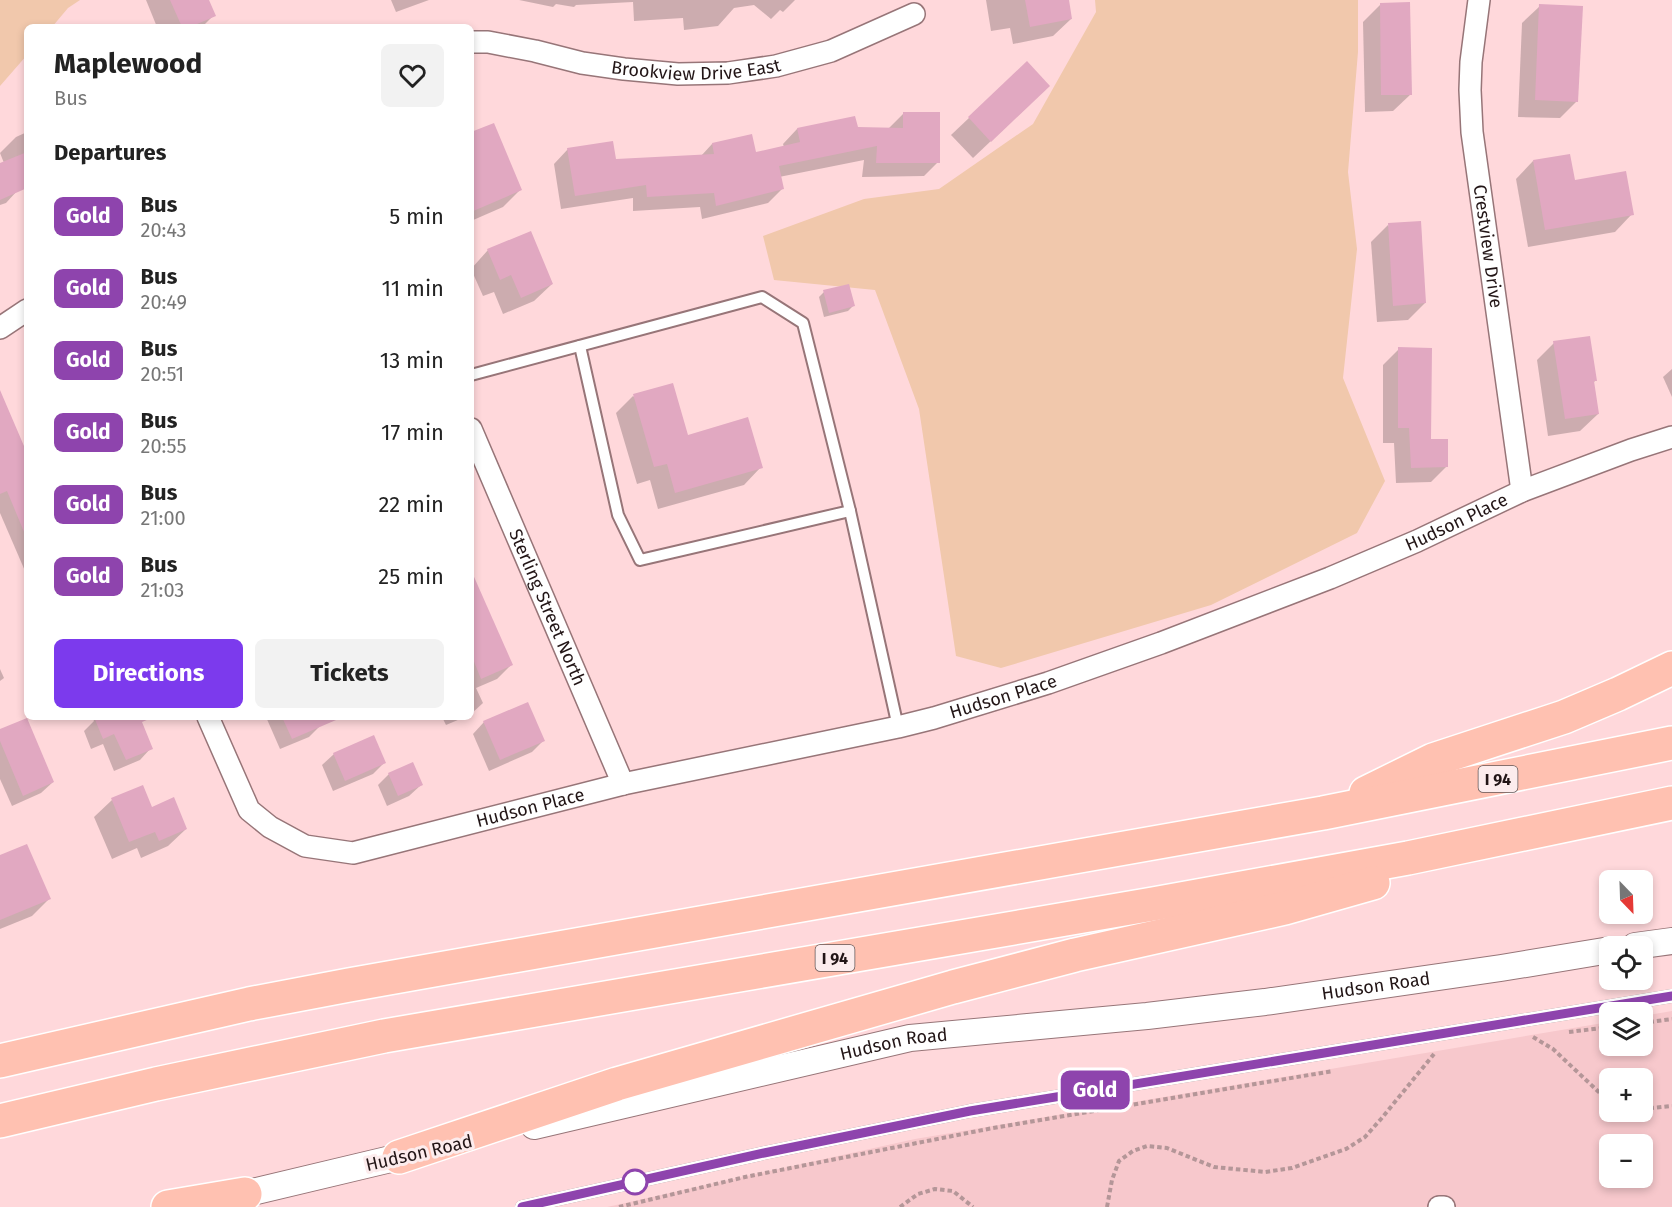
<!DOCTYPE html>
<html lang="en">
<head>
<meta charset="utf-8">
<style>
	body { margin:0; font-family:"Fira Sans",sans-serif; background:#f2f2f2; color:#222; height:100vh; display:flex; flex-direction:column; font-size:22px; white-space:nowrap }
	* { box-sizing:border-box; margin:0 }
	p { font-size:20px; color:#767676 }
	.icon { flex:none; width:33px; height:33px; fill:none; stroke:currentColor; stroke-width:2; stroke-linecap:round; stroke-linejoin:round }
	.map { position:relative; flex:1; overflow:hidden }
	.panel { position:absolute; left:24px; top:24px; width:450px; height:696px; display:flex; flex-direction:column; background:#fff; border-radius:9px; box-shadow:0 3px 9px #0003 }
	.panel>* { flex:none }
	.badge { padding:0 12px; border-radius:9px; font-size:21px; line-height:39px }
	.needle { width:39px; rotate:157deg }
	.tools { position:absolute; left:1599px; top:870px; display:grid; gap:12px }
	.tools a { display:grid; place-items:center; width:54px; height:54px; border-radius:9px; background:#fff; box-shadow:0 3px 9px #0003; font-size:30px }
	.map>.badge { position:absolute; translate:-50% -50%; box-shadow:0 0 0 3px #fff }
	h2 { padding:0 30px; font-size:22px; line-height:54px }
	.round { display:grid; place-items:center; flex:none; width:63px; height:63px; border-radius:9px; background:#f2f2f2 }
	.head { display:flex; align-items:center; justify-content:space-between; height:102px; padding:0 30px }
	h1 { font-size:28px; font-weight:700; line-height:45px }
	.button { display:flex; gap:12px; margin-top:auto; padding:12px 30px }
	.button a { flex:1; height:69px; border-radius:9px; background:#7c3aed; color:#fff; font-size:24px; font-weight:700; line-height:69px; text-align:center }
	.button a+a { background:#f2f2f2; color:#222 }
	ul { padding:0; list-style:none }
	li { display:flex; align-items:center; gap:18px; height:72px; padding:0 30px }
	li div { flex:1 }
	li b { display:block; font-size:22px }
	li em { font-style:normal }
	li .badge { min-width:66px; font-weight:700; text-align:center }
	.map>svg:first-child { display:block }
	.built { fill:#f7c8cc; fill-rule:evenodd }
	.green { fill:#f1c8ac }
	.shadow { fill:#0003 }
	.building { fill:#e1a8c1 }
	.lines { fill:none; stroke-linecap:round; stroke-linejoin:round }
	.service-casing { stroke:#977578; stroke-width:14 }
	.minor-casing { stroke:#977578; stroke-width:24 }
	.tertiary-casing { stroke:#977578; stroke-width:28 }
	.motorway-casing { stroke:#fff; stroke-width:36 }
	.path { stroke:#b49698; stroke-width:4; stroke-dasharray:4.5 3; stroke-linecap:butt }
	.service { stroke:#fff; stroke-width:10 }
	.minor { stroke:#fff; stroke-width:21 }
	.tertiary { stroke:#fff; stroke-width:26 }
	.motorway { stroke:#ffc1b1; stroke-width:33 }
	.line-casing { stroke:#fff; stroke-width:14 }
	.line { stroke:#8e44ad; stroke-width:9 }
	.stop-dot { fill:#fff; stroke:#8e44ad; stroke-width:3 }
	.labels { text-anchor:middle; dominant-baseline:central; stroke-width:6; stroke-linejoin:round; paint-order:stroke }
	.shield { fill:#fceced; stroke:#635656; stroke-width:1.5 }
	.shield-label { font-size:16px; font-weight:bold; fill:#221516 }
	.street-label { font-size:18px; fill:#221516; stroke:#fceced }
</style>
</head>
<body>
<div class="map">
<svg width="1672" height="1207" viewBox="0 0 1672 1207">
	<rect width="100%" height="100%" fill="#ffd8db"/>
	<path class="built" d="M1672 1011V1207H607L915 1139 1609 1022 1610 1046H1642L1643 1016ZM1610 1078H1642V1112H1610ZM1610 1144H1642V1178H1610Z"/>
	<g class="green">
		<path d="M0 0H80L68 8 52 27H27V55L0 86Z"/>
		<path d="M1095 0H1358V52L1348 172 1357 249 1343 378 1385 481 1357 533 1211 605 1001 668 956 656 919 409 875 290 774 280 763 236 864 199 939 189 1033 124 1096 12Z"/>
	</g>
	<g class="shadow">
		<path d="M146 0H207L214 15 202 27H157Z"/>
		<path d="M391 0H429L396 12Z"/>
		<path d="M519 0H795L783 12 780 10 771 19 754 5 734 8 718 26 684 30 683 18 634 21 633 2 576 5 574 7 556 4 553 7Z"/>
		<path d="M986 0H1067L1071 19 1053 36 1013 44 1010 28 991 31Z"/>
		<path d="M1380 5 1411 94 1393 111 1365 112 1363 22Z"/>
		<path d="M1540 6 1577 101 1560 118 1518 117 1522 23Z"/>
		<path d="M1027 63 1031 103 973 158 951 135Z"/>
		<path d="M903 114 938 162 924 176 862 177 864 160 779 177 782 189 768 203 702 219 700 207 633 211V198L561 209 554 164 568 149 614 161 701 156 712 144 755 154 784 147 783 144 797 129H888Z"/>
		<path d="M27 132V175L17 191 6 203 0 205V165L4 163 0 153 16 137Z"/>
		<path d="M471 134 520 190 503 207 471 221Z"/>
		<path d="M1533 161 1574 182 1632 214 1615 232 1528 247 1516 179Z"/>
		<path d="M1388 225 1425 303 1408 320 1377 322 1371 242Z"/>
		<path d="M488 250 552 284 534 301 503 314 494 292 483 296 471 269Z"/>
		<path d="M824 292 853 306 848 311 824 317 819 297Z"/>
		<path d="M1554 343 1596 380 1593 383 1598 414 1580 431 1548 436 1537 360Z"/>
		<path d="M1399 349 1430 441 1447 466 1431 482 1396 483 1394 443H1383V365Z"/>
		<path d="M1672 369V397L1663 377Z"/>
		<path d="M633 396 687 437 761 467 744 485 658 509 650 480 637 484 616 413Z"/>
		<path d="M0 402 27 457V570L25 571 0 513Z"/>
		<path d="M471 573 511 665 497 679 476 688 483 703 471 714Z"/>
		<path d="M0 669 4 678 0 681Z"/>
		<path d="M92 717H138L151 748 140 760 114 771 103 744 91 749 84 731 94 721Z"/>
		<path d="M266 717H316L320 726 309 737 280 749Z"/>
		<path d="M442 717H465L446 725Z"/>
		<path d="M484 722 543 741 532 752 489 771 473 734Z"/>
		<path d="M0 731 53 782 41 793 12 806 0 779Z"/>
		<path d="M334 754 384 763 373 774 333 791 322 765Z"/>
		<path d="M389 774 421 785 409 796 387 806 378 785Z"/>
		<path d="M112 800 151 808 186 829 168 846 141 858 137 848 112 859 94 817Z"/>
		<path d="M0 857 49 899 32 916 0 929Z"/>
	</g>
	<g class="building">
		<path d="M170 0H209L216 16 190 27H182Z"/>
		<path d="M1025 0H1069L1072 19 1030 27Z"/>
		<path d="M1410 2 1412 95H1381L1380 3Z"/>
		<path d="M1539 4 1583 6 1578 102 1535 100Z"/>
		<path d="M1027 61 1050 86 991 142 968 117Z"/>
		<path d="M903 112H940V163H876L877 146 779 166 784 189 716 206 714 193 647 197 646 185 575 196 567 148 613 141 616 159 714 154 712 143 752 134 756 152 800 142 797 128 855 116 858 127 903 128Z"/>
		<path d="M494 123 522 190 471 212V132Z"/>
		<path d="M27 152V188L0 200V163Z"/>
		<path d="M1570 154 1575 180 1626 171 1634 215 1545 230 1533 160Z"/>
		<path d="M1421 221 1426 303 1393 306 1388 223Z"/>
		<path d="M531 231 553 284 521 298 511 275 500 280 487 249Z"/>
		<path d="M849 284 855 306 829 313 823 290Z"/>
		<path d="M1590 336 1597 381H1594L1599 414 1565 419 1553 341Z"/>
		<path d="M1398 347 1432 348 1431 439H1448V467L1411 468 1409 428H1398Z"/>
		<path d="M673 383 688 435 748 417 763 468 675 493 667 464 654 467 633 394Z"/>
		<path d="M0 390 27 453V539L7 491 0 494Z"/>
		<path d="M471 570 513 665 481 679 471 654Z"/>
		<path d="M528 702 545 741 500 760 483 721Z"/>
		<path d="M94 717H154L142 722 153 749 126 760 114 734 103 739Z"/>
		<path d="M282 717H343L292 739Z"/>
		<path d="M27 718 54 782 23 796 0 741V729Z"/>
		<path d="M374 735 386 763 345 781 333 753Z"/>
		<path d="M413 762 423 785 398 796 388 773Z"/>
		<path d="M143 785 152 807 174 797 187 829 159 841 155 832 129 842 111 798Z"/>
		<path d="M27 844 51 899 0 920V855Z"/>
	</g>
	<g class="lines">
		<defs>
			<g id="service">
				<path d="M580 346 618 515 640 560 850 511"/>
				<path d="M471 375 762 297 803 323 850 511 898 727"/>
				<path d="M522 1207 764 1153 970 1111 1672 996"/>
			</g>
			<g id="minor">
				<path id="s1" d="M1479 0 1471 62 1470 90 1472 132 1522 491"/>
				<path id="s2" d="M471 42H488L535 51 582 63 624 69 678 74 728 73 776 66 831 51 914 14"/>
				<path d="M0 328 27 310"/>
				<path id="s3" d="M471 429 623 784"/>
				<path id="s4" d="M208 717 249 810 270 827 305 846 353 853 623 784 898 727 934 718 1048 683 1161 643 1330 578 1417 541 1522 491 1631 450 1672 437"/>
				<path d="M1439 1207H1444"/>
			</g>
			<g id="tertiary">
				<path d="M1635 946 1672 941"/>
				<path id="s5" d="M534 1126 910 1038 1147 1016 1265 1002 1501 968 1610 950"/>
				<path d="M227 1198 416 1153"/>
			</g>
			<g id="motorway">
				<path d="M1366 793 1433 760 1564 717 1618 694 1672 668"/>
				<path d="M0 1061 249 1004 349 985 1323 813 1672 743"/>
				<path d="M0 1121 156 1084 384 1036 1153 904 1408 858 1672 803"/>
				<path d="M399 1157 617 1084 953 987 1075 955 1285 908 1373 883"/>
				<path d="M168 1207 245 1194"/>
			</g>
		</defs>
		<use href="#service" class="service-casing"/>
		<use href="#minor" class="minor-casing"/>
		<use href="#tertiary" class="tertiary-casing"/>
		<use href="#motorway" class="motorway-casing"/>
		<g class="path">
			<path d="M1642 1023 1672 1019"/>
			<path d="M1569 1032 1610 1027"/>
			<path d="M1533 1037 1553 1049 1602 1095 1610 1099"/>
			<path d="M1642 1109 1672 1106"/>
			<path d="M619 1207 745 1177 993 1128 1333 1071"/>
			<path d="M900 1207 918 1194 935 1189 953 1191 973 1207"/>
			<path d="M1107 1207 1112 1180 1119 1161 1133 1151 1147 1146 1167 1148 1214 1167 1265 1172 1292 1168 1346 1149 1365 1137 1381 1119 1434 1054"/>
		</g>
		<use href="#service" class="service"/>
		<use href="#minor" class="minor"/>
		<use href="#tertiary" class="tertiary"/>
		<use href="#motorway" class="motorway"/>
	</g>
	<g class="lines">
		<defs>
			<path id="line" d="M522 1207 764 1153 970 1111 1672 996"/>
		</defs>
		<use href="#line" class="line-casing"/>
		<use href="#line" class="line"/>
	</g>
	<circle class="stop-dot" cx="635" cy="1182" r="12"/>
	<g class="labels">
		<g class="shield">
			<rect x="1478.5" y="766" width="39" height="26" rx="4.5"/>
			<rect x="815.5" y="945" width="39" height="26" rx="4.5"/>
		</g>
		<g class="shield-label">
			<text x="1498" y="779">I 94</text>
			<text x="835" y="958">I 94</text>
		</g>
		<g class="street-label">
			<text stroke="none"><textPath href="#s2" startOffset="228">Brookview Drive East</textPath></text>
			<text stroke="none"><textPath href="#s1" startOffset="248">Crestview Drive</textPath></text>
			<text stroke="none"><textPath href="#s4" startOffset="1372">Hudson Place</textPath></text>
			<text stroke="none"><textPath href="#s3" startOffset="194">Sterling Street North</textPath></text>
			<text stroke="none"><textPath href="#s4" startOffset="886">Hudson Place</textPath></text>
			<text stroke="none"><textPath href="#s4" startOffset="400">Hudson Place</textPath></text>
			<text stroke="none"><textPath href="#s5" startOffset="855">Hudson Road</textPath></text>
			<text stroke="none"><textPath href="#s5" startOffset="369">Hudson Road</textPath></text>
			<text transform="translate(419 1153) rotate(-13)">Hudson Road</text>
		</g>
	</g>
</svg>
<div class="tools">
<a><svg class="needle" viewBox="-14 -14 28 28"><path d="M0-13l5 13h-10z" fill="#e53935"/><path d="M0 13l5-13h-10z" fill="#767676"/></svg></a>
<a><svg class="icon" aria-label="locate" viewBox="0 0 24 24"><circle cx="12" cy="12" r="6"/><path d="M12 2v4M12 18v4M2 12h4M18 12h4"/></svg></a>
<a><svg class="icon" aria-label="layers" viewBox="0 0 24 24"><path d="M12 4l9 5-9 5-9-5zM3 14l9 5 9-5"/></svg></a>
<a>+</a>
<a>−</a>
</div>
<b class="badge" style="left:1095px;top:1090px;background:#8e44ad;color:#fff">Gold</b>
<section class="panel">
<div class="head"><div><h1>Maplewood</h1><p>Bus</p></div><a class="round"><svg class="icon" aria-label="heart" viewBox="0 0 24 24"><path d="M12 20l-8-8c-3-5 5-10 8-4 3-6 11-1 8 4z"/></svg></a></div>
<h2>Departures</h2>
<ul>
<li><span class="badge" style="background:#8e44ad;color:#fff">Gold</span><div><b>Bus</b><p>20:43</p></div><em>5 min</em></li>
<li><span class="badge" style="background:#8e44ad;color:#fff">Gold</span><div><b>Bus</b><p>20:49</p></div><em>11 min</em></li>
<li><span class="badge" style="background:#8e44ad;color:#fff">Gold</span><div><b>Bus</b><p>20:51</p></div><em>13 min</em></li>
<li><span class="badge" style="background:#8e44ad;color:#fff">Gold</span><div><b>Bus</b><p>20:55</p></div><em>17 min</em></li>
<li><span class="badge" style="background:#8e44ad;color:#fff">Gold</span><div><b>Bus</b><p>21:00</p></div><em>22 min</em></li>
<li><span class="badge" style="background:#8e44ad;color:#fff">Gold</span><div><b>Bus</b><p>21:03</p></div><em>25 min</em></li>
</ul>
<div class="button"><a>Directions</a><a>Tickets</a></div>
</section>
</div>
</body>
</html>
